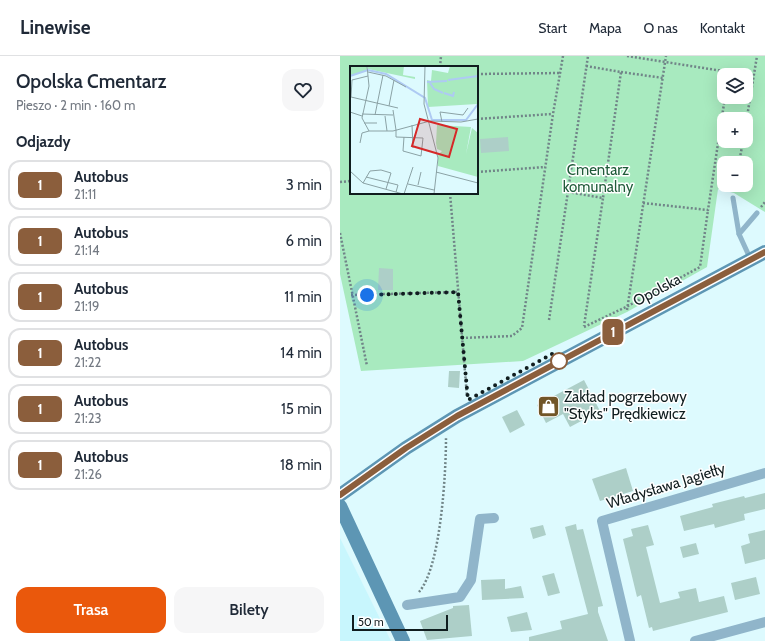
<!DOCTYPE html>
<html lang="pl">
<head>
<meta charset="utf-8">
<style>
	body { margin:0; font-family:Cabin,sans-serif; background:#f6f6f7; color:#1f2937; height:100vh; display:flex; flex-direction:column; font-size:15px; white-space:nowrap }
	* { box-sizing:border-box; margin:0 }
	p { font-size:13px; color:#747a83 }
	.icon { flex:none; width:22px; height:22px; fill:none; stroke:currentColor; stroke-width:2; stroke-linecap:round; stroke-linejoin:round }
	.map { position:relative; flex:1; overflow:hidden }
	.panel { display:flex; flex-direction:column; background:#fff; width:340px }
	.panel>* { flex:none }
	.badge { padding:0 8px; border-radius:6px; font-size:14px; line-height:26px }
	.controls { position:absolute; left:377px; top:12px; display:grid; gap:8px }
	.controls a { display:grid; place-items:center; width:36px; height:36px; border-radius:8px; background:#fff; box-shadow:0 4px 16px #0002; font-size:20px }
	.scale { position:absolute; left:12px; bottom:10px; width:96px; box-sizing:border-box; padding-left:4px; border:2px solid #101d1f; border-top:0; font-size:11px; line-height:14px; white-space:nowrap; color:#101d1f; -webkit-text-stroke:3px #fff; paint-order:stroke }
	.you { position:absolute; width:20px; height:20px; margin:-10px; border:3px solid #fff; border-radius:50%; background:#1a73e8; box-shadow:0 0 0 6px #1a73e833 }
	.map>.badge { position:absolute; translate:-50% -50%; box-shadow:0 0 0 2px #fff }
	h2 { padding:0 16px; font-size:15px; line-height:36px }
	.round { display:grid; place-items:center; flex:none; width:42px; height:42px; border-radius:12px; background:#f6f6f7 }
	.headline { display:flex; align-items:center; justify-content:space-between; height:68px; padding:0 16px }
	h1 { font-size:19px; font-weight:600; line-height:30px }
	.button { display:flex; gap:8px; margin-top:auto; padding:8px 16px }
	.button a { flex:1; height:46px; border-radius:12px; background:#ea580c; color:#fff; font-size:16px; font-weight:600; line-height:46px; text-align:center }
	.button a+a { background:#f6f6f7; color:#1f2937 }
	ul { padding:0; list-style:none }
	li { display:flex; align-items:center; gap:12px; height:50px; margin:0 8px 6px; padding:0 8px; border:2px solid #e0e1e3; border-radius:12px }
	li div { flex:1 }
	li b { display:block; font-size:15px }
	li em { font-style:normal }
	li .badge { min-width:44px; font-weight:700; text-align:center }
	header { display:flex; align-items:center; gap:24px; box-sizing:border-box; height:56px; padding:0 20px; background:#fff; border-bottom:1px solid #e0e1e3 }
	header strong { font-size:19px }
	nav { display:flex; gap:22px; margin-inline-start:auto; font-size:14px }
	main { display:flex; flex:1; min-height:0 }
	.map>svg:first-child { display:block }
	.built { fill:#c8f6fd }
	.green { fill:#a8eabf; fill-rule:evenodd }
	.building { fill:#adcfc8 }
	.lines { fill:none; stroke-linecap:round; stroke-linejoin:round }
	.path { stroke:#718588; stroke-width:2.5; stroke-dasharray:2 2; stroke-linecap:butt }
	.lane { stroke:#90b5ca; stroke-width:5 }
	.street { stroke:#90b5ca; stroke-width:10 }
	.secondary { stroke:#5d96b4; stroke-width:14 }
	.line-casing { stroke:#fff; stroke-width:9 }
	.line { stroke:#8b5e3c; stroke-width:6 }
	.walk { stroke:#101d1f; stroke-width:4; stroke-dasharray:0 7.2 }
	.stop-dot { fill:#fff; stroke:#8b5e3c; stroke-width:2 }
	.labels { text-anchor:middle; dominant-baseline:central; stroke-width:3; stroke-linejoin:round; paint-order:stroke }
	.park-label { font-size:15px; fill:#1f5b39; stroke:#fff }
	.street-label { font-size:15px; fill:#101d1f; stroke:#fff }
	.poi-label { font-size:15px; fill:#101d1f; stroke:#fff; text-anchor:start }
	.inset-river { fill:none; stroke:#aecaf3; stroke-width:2 }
	.inset-road { fill:none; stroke:#8ba2a5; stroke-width:1 }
	.view { fill:#d62828; fill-opacity:0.15; stroke:#d62828; stroke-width:2 }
	.inset-edge { fill:none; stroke:#101d1f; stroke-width:2 }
</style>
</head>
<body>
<header>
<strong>Linewise</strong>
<nav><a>Start</a><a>Mapa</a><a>O nas</a><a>Kontakt</a></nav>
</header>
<main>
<section class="panel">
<div class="headline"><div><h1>Opolska Cmentarz</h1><p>Pieszo · 2 min · 160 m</p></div><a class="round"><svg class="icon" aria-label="heart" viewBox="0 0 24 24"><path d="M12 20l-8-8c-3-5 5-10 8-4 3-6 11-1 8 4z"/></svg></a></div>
<h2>Odjazdy</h2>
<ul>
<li><span class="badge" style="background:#8b5e3c;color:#fff">1</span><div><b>Autobus</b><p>21:11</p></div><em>3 min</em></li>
<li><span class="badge" style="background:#8b5e3c;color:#fff">1</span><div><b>Autobus</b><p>21:14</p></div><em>6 min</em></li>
<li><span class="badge" style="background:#8b5e3c;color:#fff">1</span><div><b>Autobus</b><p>21:19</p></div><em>11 min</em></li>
<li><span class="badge" style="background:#8b5e3c;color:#fff">1</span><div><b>Autobus</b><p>21:22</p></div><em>14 min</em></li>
<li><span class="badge" style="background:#8b5e3c;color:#fff">1</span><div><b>Autobus</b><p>21:23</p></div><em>15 min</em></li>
<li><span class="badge" style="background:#8b5e3c;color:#fff">1</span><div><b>Autobus</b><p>21:26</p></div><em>18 min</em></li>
</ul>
<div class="button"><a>Trasa</a><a>Bilety</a></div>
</section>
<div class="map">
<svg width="425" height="585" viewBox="0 0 425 585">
	<rect width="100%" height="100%" fill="#ddfafe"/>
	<path class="built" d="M0 482 51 585H0Z"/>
	<path class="green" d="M0 0H425V156L394 137 378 133 367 211 287 256 183 305 21 315 0 218ZM11 11H137V137H11ZM384 19H406V41H384ZM384 63H406V85H384ZM384 107H406V129H384Z"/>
	<g class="building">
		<path d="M168 81 169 95 141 97 140 83Z"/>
		<path d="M39 212 53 213V234H38Z"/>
		<path d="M109 315H120L119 332 108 331Z"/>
		<path d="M244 324 260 355 230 371 223 358 206 367 197 349Z"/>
		<path d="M177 354 185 369 170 377 162 361Z"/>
		<path d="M286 412 293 435 260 445 252 423Z"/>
		<path d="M425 437V453L404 458 405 464 375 472 374 468 344 475 340 460 373 451 372 448 404 440 405 442Z"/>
		<path d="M236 468 237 474 243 473 263 550 258 551V556L268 585H189V581L222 573 220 565 248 558 225 471Z"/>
		<path d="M203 469 206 479 193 483 190 472Z"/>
		<path d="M308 469 314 489 306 491 320 547 340 542 338 536 356 532 359 546 384 540 388 556 313 575 312 571 309 572 301 539 297 541 283 483 293 480 291 473Z"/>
		<path d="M425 474V503L405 508 401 490 410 487 408 478Z"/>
		<path d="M356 487 359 498 343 502 340 491Z"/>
		<path d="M214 517 220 537 208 540 202 520Z"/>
		<path d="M416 521 420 538 395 544 391 527Z"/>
		<path d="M165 523V533L181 530 184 542 142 544 141 524Z"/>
		<path d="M129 549 132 580 87 584 80 565 113 552V550Z"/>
		<path d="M187 556 192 574 171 576 167 561Z"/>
	</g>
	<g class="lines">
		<g class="path">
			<path d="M287 0 389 16 388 19"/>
			<path d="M246 10 281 16 263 142"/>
			<path d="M100 11 101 0"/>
			<path d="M281 16 323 22"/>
			<path d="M137 18 220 17"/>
			<path d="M406 30 412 31"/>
			<path d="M137 63 212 58"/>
			<path d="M406 67 417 0"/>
			<path d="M399 107 403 85"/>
			<path d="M137 116 205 111"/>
			<path d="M0 126 11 125"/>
			<path d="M228 136 263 142 244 270"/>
			<path d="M110 137 127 340"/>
			<path d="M303 147 368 154 385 41"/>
			<path d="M421 151 425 146"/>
			<path d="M0 177 27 310"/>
			<path d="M11 239 118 236"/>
			<path d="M287 254 326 0"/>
			<path d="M209 264 248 0"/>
			<path d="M244 271 288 250 360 211 368 154"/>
			<path d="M122 282 172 280 182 272 213 58 223 0"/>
			<path d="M79 536C101 511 106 416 106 382"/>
		</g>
		<g class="lane">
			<path d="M393 142 399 178"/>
			<path d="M410 202 399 178 417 157"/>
		</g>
		<g class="street">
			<path d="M67 549 120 541 131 524 140 463 154 462"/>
			<path d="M290 585 262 465 425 417"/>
			<path d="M355 585 425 566"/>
		</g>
		<g class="secondary">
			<path d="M0 439 66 392 117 360 425 196"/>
			<path d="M0 450 63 585"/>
		</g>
	</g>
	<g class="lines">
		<defs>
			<path id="line" d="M0 439 66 392 117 360 425 196"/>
		</defs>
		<use href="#line" class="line-casing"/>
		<use href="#line" class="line"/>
		<path class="walk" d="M27 239 118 236 128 344 214 297 219 305"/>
	</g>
	<defs>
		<symbol id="shop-square" viewBox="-11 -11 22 22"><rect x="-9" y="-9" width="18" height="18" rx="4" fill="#715528" stroke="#fff"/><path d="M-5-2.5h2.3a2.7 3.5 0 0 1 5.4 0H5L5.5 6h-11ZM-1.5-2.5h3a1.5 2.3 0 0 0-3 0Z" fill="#fff"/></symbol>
	</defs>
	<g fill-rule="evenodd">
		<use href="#shop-square" x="196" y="338" width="25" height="25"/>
	</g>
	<circle class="stop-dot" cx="219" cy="305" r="8"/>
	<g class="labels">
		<g class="park-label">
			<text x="258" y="114">Cmentarz<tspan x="258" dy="17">komunalny</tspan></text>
		</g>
		<g class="street-label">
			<text transform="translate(317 234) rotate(-28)">Opolska</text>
			<text transform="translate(326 430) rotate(-17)">Władysława Jagiełły</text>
		</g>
		<g class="poi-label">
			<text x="224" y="341">Zakład pogrzebowy<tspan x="224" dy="17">"Styks" Prędkiewicz</tspan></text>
		</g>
	</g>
	<g transform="translate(10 10)">
		<rect width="128" height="128" fill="#ddfafe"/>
		<path d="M3 0H17V4L0 10V1ZM18 0H54L53 9 65 11V13L18 3ZM100 0H128L127 38 78 41 77 14 81 15 82 4 98 7ZM87 59 121 61 116 88 122 62 128 67V111L88 100V89L92 85 87 83 86 77Z" fill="#a8eabf"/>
		<path class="inset-river" d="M0 10 18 4 36 8 75 32 82 54H116L128 38M98 14 128 10M77 16 97 15M80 17 84 23 93 27M94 27 103 30 104 26"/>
		<path class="inset-road" d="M17 0 19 20 12 52 19 65M75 0 74 38 88 92 84 128M18 6 36 10 56 21M18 10 2 14 1 31 48 42M39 40 44 14M43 44 46 64M0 46 12 50M12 48 43 49M25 49 33 9M35 50 37 65M92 56 90 46 113 49 118 42M14 57H27M62 59 63 82M46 64V71L73 72 71 90 53 85 54 71M10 77 12 67 19 65H43L80 55 111 56 128 53M0 105 13 117 53 128M86 106 128 117M16 111 48 119 46 126M13 117 20 105 31 104 41 107 36 123M58 118 84 124M68 119 71 106M54 128 63 101"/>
		<path class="view" d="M70 53 107 63 99 91 62 80Z"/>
		<rect width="128" height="128" class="inset-edge"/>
	</g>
</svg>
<div class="controls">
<a><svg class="icon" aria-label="layers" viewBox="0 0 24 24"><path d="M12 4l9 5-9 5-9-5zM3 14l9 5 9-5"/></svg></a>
<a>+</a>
<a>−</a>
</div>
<div class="scale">50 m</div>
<div class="you" style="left:27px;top:239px"></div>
<b class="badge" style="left:273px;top:276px;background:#8b5e3c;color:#fff">1</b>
</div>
</main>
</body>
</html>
